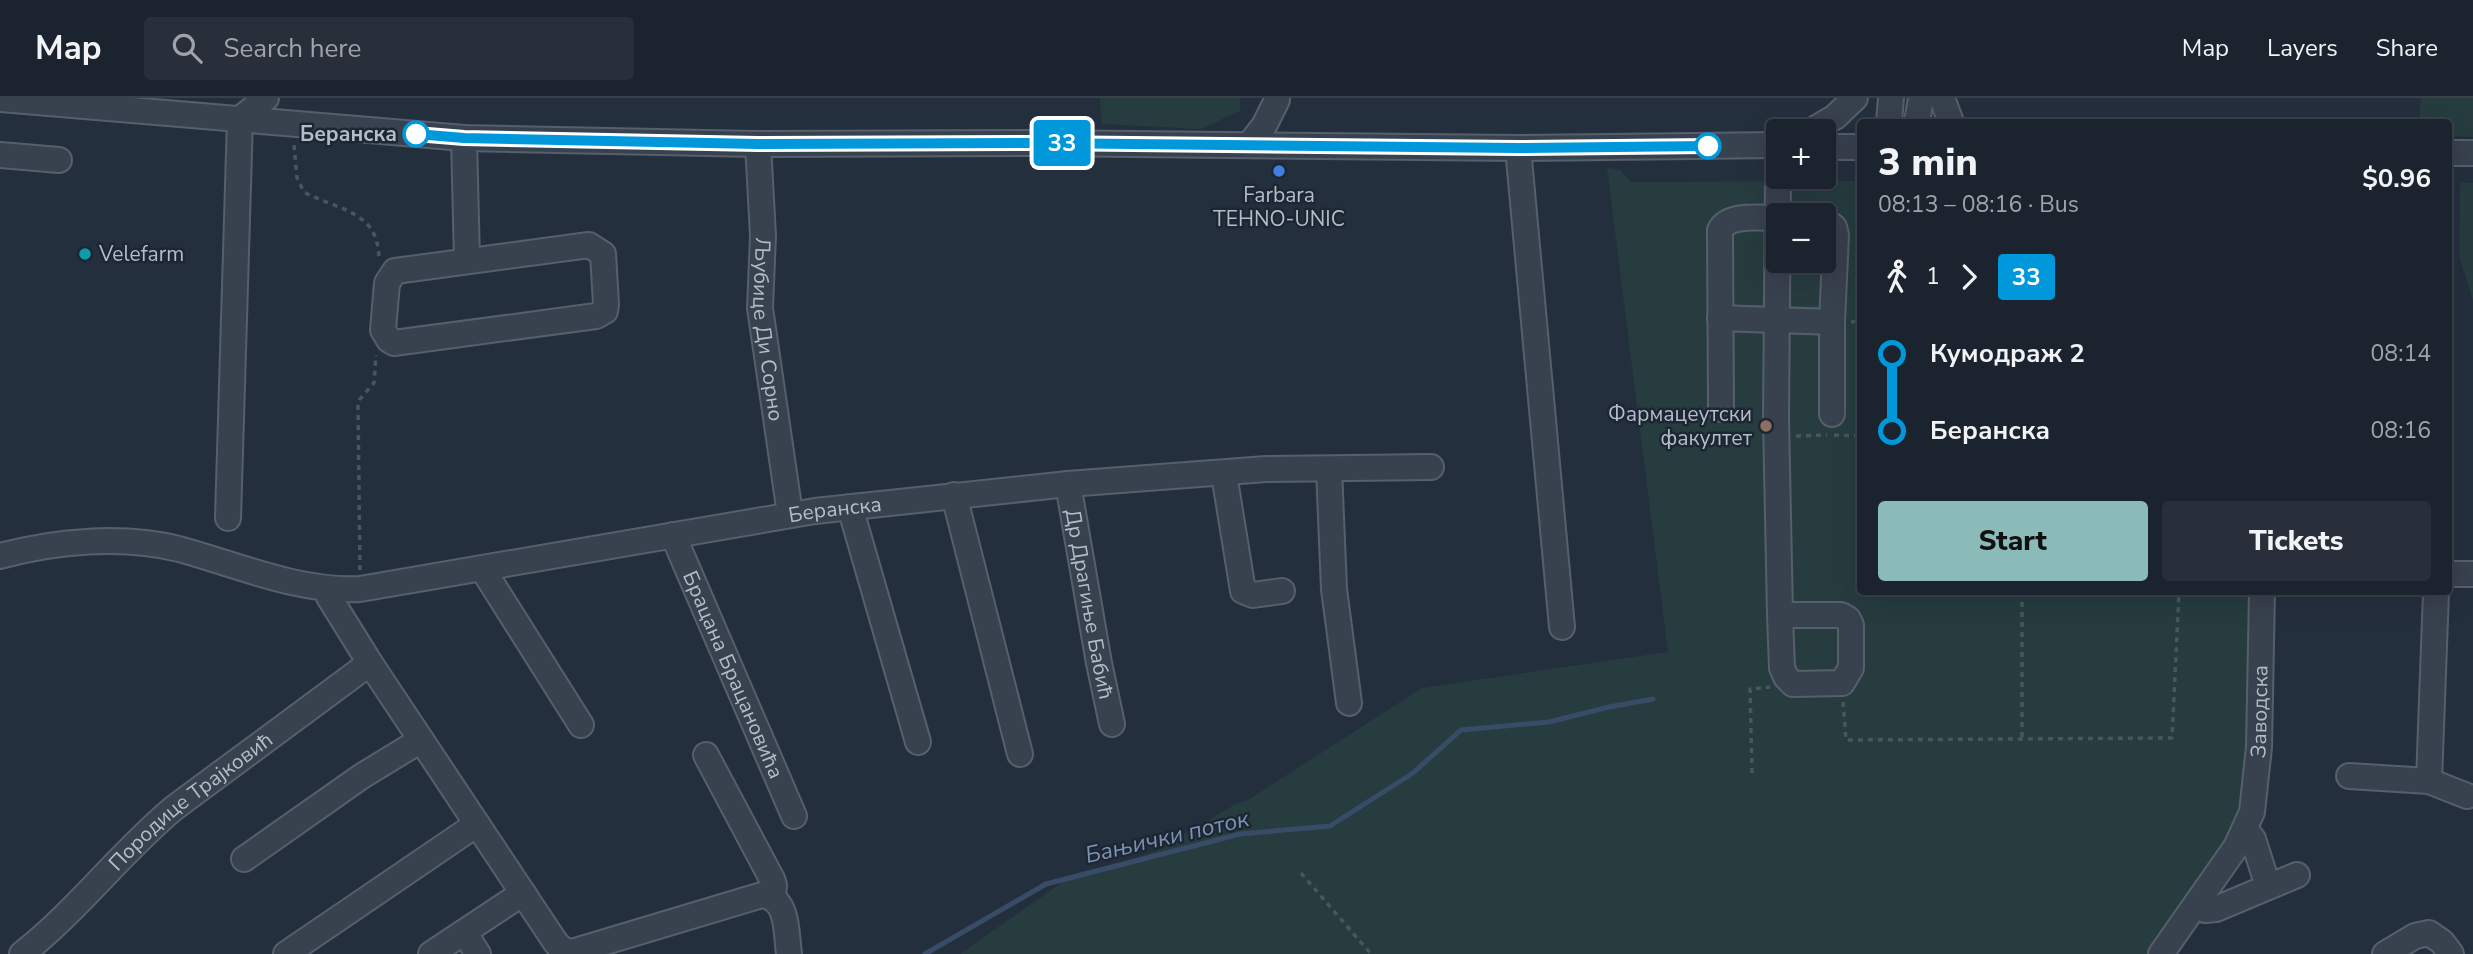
<!DOCTYPE html>
<html lang="en">
<head>
<meta charset="utf-8">
<style>
	body { margin:0; font-family:"Nunito Sans",sans-serif; background:#282f3a; color:#f1f3f6; height:100vh; display:flex; flex-direction:column; font-size:26px; white-space:nowrap }
	* { box-sizing:border-box; margin:0 }
	p { font-size:23px; color:#a0a4aa }
	.icon { flex:none; width:38px; height:38px; fill:none; stroke:currentColor; stroke-width:2; stroke-linecap:round; stroke-linejoin:round }
	.map { position:relative; flex:1; overflow:hidden }
	.details { position:absolute; left:1857px; top:21px; width:595px; height:476px; display:flex; flex-direction:column; background:#1b232e; border-radius:7px; box-shadow:0 7px 28px #0002,0 0 0 2px #39404a }
	.details>* { flex:none }
	.badge { padding:0 14px; border-radius:5px; font-size:24px; line-height:46px }
	.fabs { position:absolute; left:1766px; top:21px; display:grid; gap:14px }
	.fabs a { display:grid; place-items:center; width:70px; height:70px; border-radius:7px; background:#1b232e; box-shadow:0 7px 28px #0002,0 0 0 2px #39404a; font-size:35px }
	.map>.badge { position:absolute; translate:-50% -50%; box-shadow:0 0 0 4px #fff }
	.legs { display:flex; align-items:center; gap:10px; height:77px; padding:0 21px; font-size:23px }
	.legs p { margin-inline-start:auto }
	.headline { display:flex; align-items:center; justify-content:space-between; height:119px; padding:0 21px }
	h1 { font-size:38px; font-weight:800; line-height:52px }
	.primary-button { display:flex; gap:14px; margin-top:auto; padding:14px 21px }
	.primary-button a { flex:1; height:80px; border-radius:7px; background:#8bbbb9; color:#111; font-size:28px; font-weight:800; line-height:80px; text-align:center }
	.primary-button a+a { background:#282f3a; color:#f1f3f6 }
	ul { padding:0 21px; list-style:none }
	li { display:flex; align-items:center; gap:24px; height:77px; font-size:26px }
	li i { display:grid; place-items:center; width:10px; height:100%; margin:0 9px; background:currentColor }
	li i::after { content:''; width:18px; height:18px; margin:-9px; border:5px solid; border-radius:50%; background:#1b232e }
	li p { margin-inline-start:auto }
	li:first-child i { background:linear-gradient(#0000 50%,currentColor 0) }
	li:last-child i { background:linear-gradient(currentColor 50%,#0000 0) }
	header { display:flex; align-items:center; gap:42px; box-sizing:border-box; height:98px; padding:0 35px; background:#1b232e; border-bottom:2px solid #39404a }
	header strong { font-size:33px }
	nav { display:flex; gap:38px; margin-inline-start:auto; font-size:24px }
	.search { width:490px; height:63px; background:#282f3a; display:flex; align-items:center; gap:18px; box-sizing:border-box; padding:0 24px; border-radius:7px; color:#a0a4aa; font-size:26px }
	.map>svg:first-child { display:block }
	.green { fill:#263c3f; fill-rule:evenodd }
	.lines { fill:none; stroke-linecap:round; stroke-linejoin:round }
	.stream { stroke:#394c67; stroke-width:5 }
	.minor-casing { stroke:#565f6c; stroke-width:28 }
	.path { stroke:#44595c; stroke-width:3.5; stroke-dasharray:5 5; stroke-linecap:butt }
	.minor { stroke:#38414e; stroke-width:24 }
	.line-1-casing { stroke:#fff; stroke-width:16 }
	.line-1 { stroke:#0098da; stroke-width:10 }
	.stop-1-dot { fill:#fff; stroke:#0098da; stroke-width:3.5 }
	.shop-dot { fill:#3f7fe0; stroke:#1d2633; stroke-width:2.5 }
	.culture-dot { fill:#0f9aa8; stroke:#1d2633; stroke-width:2.5 }
	.education-dot { fill:#8d6e63; stroke:#1d2633; stroke-width:2.5 }
	.labels { text-anchor:middle; dominant-baseline:central; stroke-width:5; stroke-linejoin:round; paint-order:stroke }
	.stop-label { font-size:21px; font-weight:bold; fill:#b4bcc9; stroke:#1d2633; text-anchor:end }
	.poi-label { font-size:21px; fill:#b4bcc9; stroke:#1d2633 }
	.street-label { font-size:21px; fill:#b4bcc9; stroke:#1d2633 }
	.water-label { font-size:23px; font-style:italic; fill:#7c92b1; stroke:#1d2633 }
</style>
</head>
<body>
<header>
<strong>Map</strong>
<div class="search"><svg class="icon" aria-label="search" viewBox="0 0 24 24"><circle cx="10" cy="10" r="6"/><path d="M15 15l6 6"/></svg>Search here</div>
<nav><a>Map</a><a>Layers</a><a>Share</a></nav>
</header>
<div class="map">
<svg width="2473" height="856" viewBox="0 0 2473 856">
	<rect width="100%" height="100%" fill="#242f3e"/>
	<g class="green">
		<path d="M1100 0H1240V13L1201 31 1102 26Z"/>
		<path d="M2421 0H2473V39L2448 38V24H2419Z"/>
		<path d="M1607 70 1620 72 1631 84 1860 83V494H2257L2242 722 2153 856H960L1067 781 1154 754 1234 707 1248 702 1422 590 1668 554ZM1778 117H1824V163H1778Z"/>
		<path d="M2460 85H2473V202L2459 158Z"/>
	</g>
	<g class="lines">
		<path class="stream" d="M925 856 1046 786 1240 736 1330 728 1413 675 1461 632 1549 624 1609 609 1653 601"/>
		<defs>
			<g id="minor">
				<path d="M1942 0 1951 24"/>
				<path d="M0 1 464 40 758 46 1039 45 1518 50 1778 47"/>
				<path d="M1889 24 1891 0"/>
				<path d="M1917 24 1921 0"/>
				<path d="M1811 33 1835 19 1855 0"/>
				<path d="M464 40 467 163"/>
				<path id="s1" d="M758 46 763 138 760 210 790 416"/>
				<path d="M1249 47 1264 28 1277 2"/>
				<path d="M1824 49H1860"/>
				<path d="M1518 50 1562 529"/>
				<path d="M2448 55H2473"/>
				<path d="M0 57 59 62"/>
				<path d="M1778 79 1776 321 1780 517 1782 570 1786 579 1793 586 1842 585 1851 570V527L1848 521 1841 517H1780"/>
				<path d="M1824 122 1834 129 1836 137 1832 224V316"/>
				<path d="M589 147 603 156 606 206 605 213 596 218 394 245 389 242 383 232 387 185 395 173Z"/>
				<path d="M1720 220 1832 224"/>
				<path d="M1721 311 1720 132C1729 115 1761 120 1778 120"/>
				<path d="M1329 371 1334 491 1349 605"/>
				<path d="M1224 376 1243 493 1253 497 1282 493"/>
				<path id="s2" d="M1068 386 1099 565 1112 626"/>
				<path d="M954 397 1020 656"/>
				<path d="M850 409 918 644"/>
				<path d="M228 420 240 21 266 0"/>
				<path id="s3" d="M673 437 794 718"/>
				<path id="s4" d="M0 458C56 443 122 437 179 451 238 467 298 494 360 491L815 413 1068 386 1266 371 1431 369"/>
				<path d="M482 470 581 627"/>
				<path d="M2448 476H2473"/>
				<path d="M328 491 329 499 370 565 556 845 563 852 572 854 762 797C789 800 786 835 789 856"/>
				<path d="M706 657 772 781 774 787 773 799"/>
				<path d="M2349 678 2429 683 2436 494"/>
				<path d="M2429 683 2467 698"/>
				<path d="M2246 732 2253 741 2268 788"/>
				<path d="M244 761 362 678 421 642"/>
				<path d="M2198 806 2205 812 2216 811 2297 777"/>
				<path d="M464 834 478 856"/>
				<path id="s5" d="M22 856C78 812 120 755 174 710L370 565"/>
				<path d="M286 856 477 726"/>
				<path d="M431 856 523 795"/>
				<path id="s6" d="M2161 856 2236 749 2252 714 2259 649 2262 494"/>
				<path d="M2385 856 2415 838 2429 835 2442 844 2451 856"/>
			</g>
		</defs>
		<use href="#minor" class="minor-casing"/>
		<g class="path">
			<path d="M294 47 297 80 304 94C339 113 379 112 379 162"/>
			<path d="M1851 224 1860 223"/>
			<path d="M1834 337 1860 338"/>
			<path d="M1796 338 1827 337"/>
			<path d="M360 472 358 308 360 301 374 285 376 257"/>
			<path d="M2022 494V641"/>
			<path d="M1843 604 1846 642 2172 640 2179 494"/>
			<path d="M1752 675 1750 591 1770 589"/>
			<path d="M1301 775 1371 856"/>
		</g>
		<use href="#minor" class="minor"/>
	</g>
	<g class="lines">
		<defs>
			<path id="line-1" d="M416 36 464 40 758 46 1039 45 1518 50 1708 48"/>
		</defs>
		<use href="#line-1" class="line-1-casing"/>
		<use href="#line-1" class="line-1"/>
	</g>
	<g class="stop-1-dot">
		<circle cx="416" cy="36" r="12"/>
		<circle cx="1708" cy="48" r="12"/>
	</g>
	<circle class="shop-dot" cx="1279" cy="73" r="7"/>
	<circle class="culture-dot" cx="85" cy="156" r="7"/>
	<circle class="education-dot" cx="1766" cy="328" r="7"/>
	<g class="labels">
		<g class="stop-label">
			<text x="397" y="36">Беранска</text>
		</g>
		<g class="poi-label">
			<text x="1279" y="97">Farbara<tspan x="1279" dy="24">TEHNO-UNIC</tspan></text>
			<text x="99" y="156" text-anchor="start">Velefarm</text>
			<text x="1752" y="316" text-anchor="end">Фармацеутски<tspan x="1752" dy="24">факултет</tspan></text>
		</g>
		<g class="street-label">
			<text stroke="none"><textPath href="#s1" startOffset="186">Љубице Ди Сорно</textPath></text>
			<text stroke="none"><textPath href="#s4" startOffset="849">Беранска</textPath></text>
			<text stroke="none"><textPath href="#s2" startOffset="122">Др Драгиње Бабић</textPath></text>
			<text stroke="none"><textPath href="#s3" startOffset="152">Брацана Брацановића</textPath></text>
			<text stroke="none"><textPath href="#s6" startOffset="270">Заводска</textPath></text>
			<text stroke="none"><textPath href="#s5" startOffset="228">Породице Трајковић</textPath></text>
		</g>
		<g class="water-label">
			<text transform="translate(1167 739) rotate(-13)">Бањички поток</text>
		</g>
	</g>
</svg>
<div class="fabs">
<a>+</a>
<a>−</a>
</div>
<b class="badge" style="left:1062px;top:45px;background:#0098da;color:#fff">33</b>
<section class="details">
<div class="headline"><div><h1>3 min</h1><p>08:13 – 08:16 · Bus</p></div><b>$0.96</b></div>
<div class="legs"><svg class="icon" aria-label="walk" viewBox="0 0 24 24"><circle cx="13" cy="4" r="2"/><path d="M13 8l-2 6 4 7M11 14l-3 7M7 12l3-4h3l4 4"/></svg>1<svg class="icon" aria-label="forward" viewBox="0 0 24 24"><path d="M9 5l7 7-7 7"/></svg><b class="badge" style="background:#0098da;color:#fff">33</b></div>
<ul>
<li><i style="color:#0098da"></i><b>Кумодраж 2</b><p>08:14</p></li>
<li><i style="color:#0098da"></i><b>Беранска</b><p>08:16</p></li>
</ul>
<div class="primary-button"><a>Start</a><a>Tickets</a></div>
</section>
</div>
</body>
</html>
